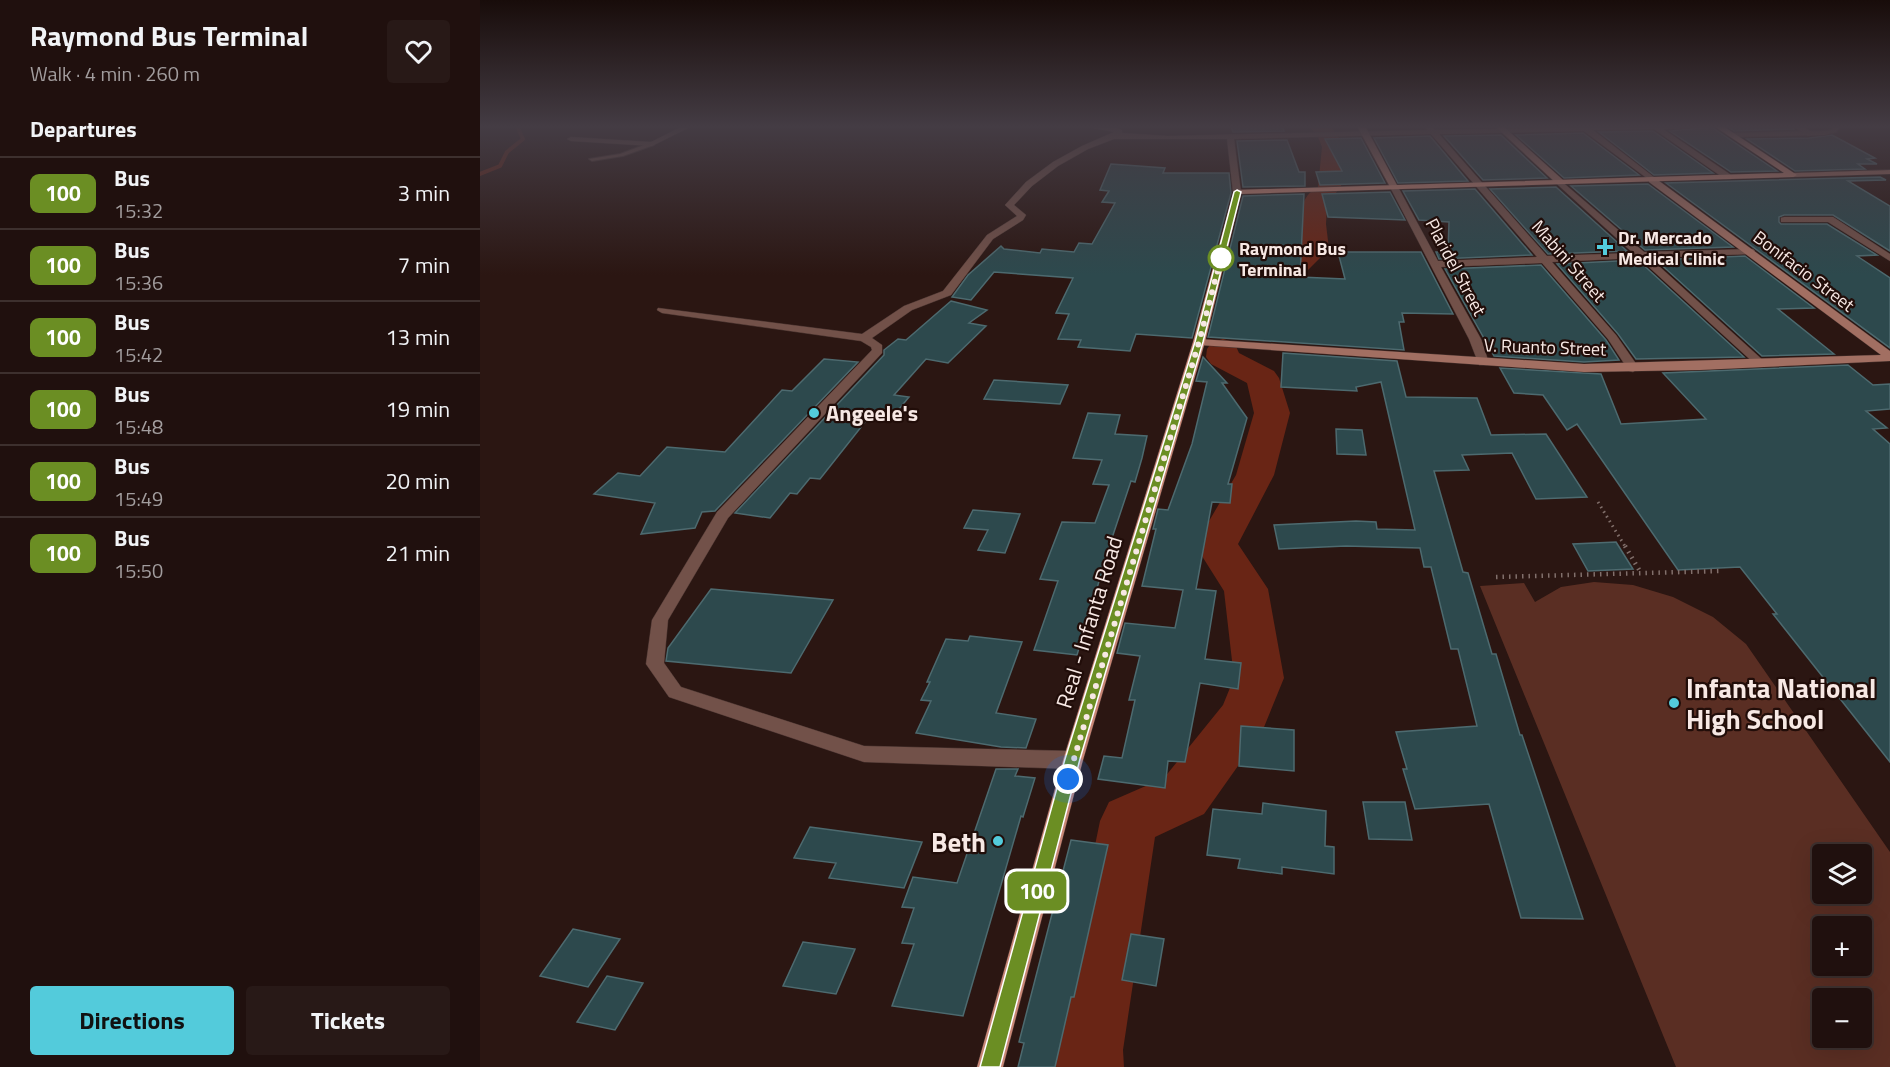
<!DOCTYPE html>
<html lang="en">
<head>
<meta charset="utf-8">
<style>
	body { margin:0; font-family:"Titillium Web",sans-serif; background:#281917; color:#f1f3f6; height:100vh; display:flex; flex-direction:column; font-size:22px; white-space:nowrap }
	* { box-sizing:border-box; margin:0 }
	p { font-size:20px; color:#a29d9e }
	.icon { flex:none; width:33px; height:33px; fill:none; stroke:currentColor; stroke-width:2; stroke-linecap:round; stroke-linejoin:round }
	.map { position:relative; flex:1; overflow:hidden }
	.panel { display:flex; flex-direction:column; background:#20100e; width:480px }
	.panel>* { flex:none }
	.badge { padding:0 12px; border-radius:9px; font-size:21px; line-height:39px }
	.buttons { position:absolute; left:1332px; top:844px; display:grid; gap:12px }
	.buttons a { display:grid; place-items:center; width:60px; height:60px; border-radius:6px; background:#20100e; box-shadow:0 6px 24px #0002,0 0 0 2px #3d302e; font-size:30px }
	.you { position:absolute; width:30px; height:30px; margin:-15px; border:4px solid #fff; border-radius:50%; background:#1a73e8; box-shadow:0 0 0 9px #1a73e833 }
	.map>.badge { position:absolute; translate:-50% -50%; box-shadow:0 0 0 3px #fff }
	h2 { padding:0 30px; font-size:22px; line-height:54px }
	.round { display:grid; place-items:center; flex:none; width:63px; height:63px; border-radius:6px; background:#281917 }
	.overview { display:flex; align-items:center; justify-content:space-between; height:102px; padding:0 30px }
	h1 { font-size:28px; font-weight:700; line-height:45px }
	.button { display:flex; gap:12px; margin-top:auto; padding:12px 30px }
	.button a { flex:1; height:69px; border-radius:6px; background:#53cbdb; color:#111; font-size:24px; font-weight:700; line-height:69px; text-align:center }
	.button a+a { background:#281917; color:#f1f3f6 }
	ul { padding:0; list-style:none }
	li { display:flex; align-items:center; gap:18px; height:72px; padding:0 30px; border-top:2px solid #3d302e }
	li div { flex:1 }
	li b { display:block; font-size:22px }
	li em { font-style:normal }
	li .badge { min-width:66px; font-weight:700; text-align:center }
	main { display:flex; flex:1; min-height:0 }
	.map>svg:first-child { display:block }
	.green { fill:#5a2e23; fill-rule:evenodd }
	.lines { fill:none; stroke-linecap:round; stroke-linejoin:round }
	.stream { stroke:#692515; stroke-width:4 }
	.river { fill:#692515; fill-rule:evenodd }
	.building { fill:#2d494d; stroke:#4d6a6f; stroke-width:1.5 }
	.lane-casing { stroke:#48332f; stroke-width:2 }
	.street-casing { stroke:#48332f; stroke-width:1 }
	.secondary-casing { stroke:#48332f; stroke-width:1 }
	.primary-casing { stroke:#48332f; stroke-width:1 }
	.path-far1 { stroke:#816f6b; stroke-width:3; stroke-dasharray:1.5 4; stroke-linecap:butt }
	.path { stroke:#816f6b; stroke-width:4.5; stroke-dasharray:1.5 5; stroke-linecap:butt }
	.lane { fill:#725149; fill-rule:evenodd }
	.street { fill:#725149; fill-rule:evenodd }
	.secondary { fill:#a26f62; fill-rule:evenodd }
	.primary { fill:#c88675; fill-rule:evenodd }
	.line { fill:#6b8e23; stroke:#fff; stroke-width:1.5 }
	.walk { stroke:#f7e8e4; stroke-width:6; stroke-dasharray:0 10.8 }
	.poi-dot { fill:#53cbdb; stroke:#210d09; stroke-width:2 }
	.stop-dot { fill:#fff; stroke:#6b8e23; stroke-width:3 }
	.labels { text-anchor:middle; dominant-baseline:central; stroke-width:4.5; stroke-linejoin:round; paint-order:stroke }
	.far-poi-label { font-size:18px; font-weight:bold; fill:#f7e8e4; stroke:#210d09; text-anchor:start }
	.far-stop-label { font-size:18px; font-weight:bold; fill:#f7e8e4; stroke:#210d09; text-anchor:start }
	.far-street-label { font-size:18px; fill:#f7e8e4; stroke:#210d09 }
	.poi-label { font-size:22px; font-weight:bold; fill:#f7e8e4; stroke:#210d09; text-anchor:start }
	.street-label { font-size:22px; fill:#f7e8e4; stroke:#210d09 }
	.near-poi-label { font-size:27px; font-weight:bold; fill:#f7e8e4; stroke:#210d09; text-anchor:start }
</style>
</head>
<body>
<main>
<section class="panel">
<div class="overview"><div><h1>Raymond Bus Terminal</h1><p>Walk · 4 min · 260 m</p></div><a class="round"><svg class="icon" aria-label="heart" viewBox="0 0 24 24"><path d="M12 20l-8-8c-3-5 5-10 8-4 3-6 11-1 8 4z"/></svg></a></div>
<h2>Departures</h2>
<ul>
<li><span class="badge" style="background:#6b8e23;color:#fff">100</span><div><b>Bus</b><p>15:32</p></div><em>3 min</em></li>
<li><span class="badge" style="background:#6b8e23;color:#fff">100</span><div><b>Bus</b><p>15:36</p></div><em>7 min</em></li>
<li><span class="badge" style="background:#6b8e23;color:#fff">100</span><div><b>Bus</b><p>15:42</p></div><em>13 min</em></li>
<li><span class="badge" style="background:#6b8e23;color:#fff">100</span><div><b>Bus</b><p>15:48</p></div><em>19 min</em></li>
<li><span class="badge" style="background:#6b8e23;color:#fff">100</span><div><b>Bus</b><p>15:49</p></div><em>20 min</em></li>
<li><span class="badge" style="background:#6b8e23;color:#fff">100</span><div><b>Bus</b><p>15:50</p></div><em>21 min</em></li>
</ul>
<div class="button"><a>Directions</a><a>Tickets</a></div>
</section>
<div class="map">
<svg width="1410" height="1067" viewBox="0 0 1410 1067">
	<rect width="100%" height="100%" fill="#2b1612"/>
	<path class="green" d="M1114 582 1153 585 1193 597 1233 617 1266 644 1410 852V1067H1196L1000 586 1044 583 1055 602 1081 587ZM1342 855H1382V894H1342ZM1342 927H1382V966H1342ZM1342 999H1382V1038H1342Z"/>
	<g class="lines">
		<path class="stream" d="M0 174 20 166 27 152 43 139 37 126"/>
		<g class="river">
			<path d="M829 126H850L861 140 864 153 861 186 847 205 846 224 849 249 805 293 791 310 781 313 771 310 766 304C781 282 803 265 822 247 820 225 816 198 838 187L842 147 838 137Z"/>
			<path d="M743 339 754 342 759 353 794 371 799 378 810 413 794 475 758 544 788 589 804 678 782 732 724 814 675 837 643 1050 644 1067H574L573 1050 620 821 629 802 684 778 743 705 754 678 744 591 715 545 756 475 774 413 767 383 731 364 726 357 727 349 732 342Z"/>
		</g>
	</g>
	<g class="building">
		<path d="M751 126H802L804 131 753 132Z"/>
		<path d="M1247 126H1311L1314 129 1254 131Z"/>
		<path d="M1232 127 1233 128 1297 171 1251 172 1190 131Z"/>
		<path d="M1173 131 1233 173 1174 175 1119 132Z"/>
		<path d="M1103 133 1159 175 1084 178 1036 135Z"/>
		<path d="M1021 135 1067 178 1003 180 964 136Z"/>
		<path d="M1352 135 1395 158 1387 159 1397 164H1378L1385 169 1315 171 1267 139 1329 138Z"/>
		<path d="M950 136 988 181 918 183 894 138Z"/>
		<path d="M881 138 905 183 840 185 836 172 862 171 845 139Z"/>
		<path d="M807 140 819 172H825V186L763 187 757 141Z"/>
		<path d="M631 164 685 168 683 173H749L751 193 712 338 656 334 650 351 598 347 601 340 578 339 589 314 576 313 593 278 514 272 491 300 472 297 488 275 521 246 524 249 560 253 562 249 594 252 599 243 612 244 635 203 622 202 629 191 620 190Z"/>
		<path d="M1400 177 1406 180 1368 181 1410 206V251L1353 215H1304L1299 217V222L1301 224H1347L1397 255 1377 256 1410 278V348L1186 183Z"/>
		<path d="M1168 184 1253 247 1165 250 1091 186Z"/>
		<path d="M1076 187 1147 251 1068 254 1010 189Z"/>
		<path d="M995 189 1052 255 959 259 956 252H968L969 222 939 220 923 191Z"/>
		<path d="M910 192 925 220 848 217 842 194Z"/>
		<path d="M824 194 820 277 865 279 858 252H941L973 314 922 313 924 322H919L924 350 728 337 763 196Z"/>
		<path d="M1265 256 1334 308 1298 309 1354 354 1282 356 1176 260Z"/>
		<path d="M1158 260 1264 357 1156 359 1138 334 1077 264Z"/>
		<path d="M1061 265 1126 340 1139 360 1104 362 1014 356 965 269Z"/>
		<path d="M471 301 507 310 489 323 506 326 468 363 446 359 414 395 429 397 410 420 389 417 340 479 330 478 317 494 310 493 290 518 255 513 404 355V350L418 339 426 340Z"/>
		<path d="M803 353 917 361 926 397 997 398 1011 435 1066 434 1107 497 1056 499 1032 453 982 455 989 470 954 471 983 572 988 573 1012 654H1016L1040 735H1042L1103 919 1041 918 1009 804 935 809 923 769H927L916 732 997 726 978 649H971L951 567H944L940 548 866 546 799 549 794 525 876 521 896 522 897 529 935 530 901 382 876 387 877 391 801 387Z"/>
		<path d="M723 357 747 383H742L767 418 748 484H752L750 503 732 502 716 589 736 591 725 659 761 663 758 689 720 683 705 762 688 761 685 788 618 779 624 756 642 758 655 700H649L660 656 637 653 645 623 695 628 703 590 662 586 676 529H673L678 509 688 510 712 444 727 382 716 381Z"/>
		<path d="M344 359 378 362 235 511 222 512 215 528 161 534 175 503 114 494 138 473 160 476 187 447 245 452 302 390 312 391Z"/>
		<path d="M1368 365 1393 385 1410 384V409L1386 411 1407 428 1393 429 1410 444V762L1293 614H1297L1260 567 1198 570 1097 424 1087 430 1063 395 1034 393 1020 368 1121 374 1141 424 1226 419 1183 373Z"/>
		<path d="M514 380 588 385 580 404 504 399Z"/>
		<path d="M608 413 640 415 635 434 667 436 662 458 655 482 651 481 632 538 597 655 554 650 578 581 560 579 582 522 615 523 629 485 613 484 622 460 593 458Z"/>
		<path d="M856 429 882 430 886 455 857 454Z"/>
		<path d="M493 510 540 514 525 553 498 550 508 530 484 528Z"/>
		<path d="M1136 542 1153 569 1108 571 1093 544Z"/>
		<path d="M231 589 353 600 311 673 186 661 188 648Z"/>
		<path d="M490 636 542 642 516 713 556 719 546 748 521 747 436 733 451 701 441 700 450 682H447L466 639 488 641Z"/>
		<path d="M761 726 814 730V771L759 766Z"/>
		<path d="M516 769H538L535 776 555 778 543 817 541 816 483 1016 412 1006 434 944 422 943 434 908 422 907 433 877 477 883Z"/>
		<path d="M883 802H925L932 840 889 839Z"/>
		<path d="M783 803 846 811 845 846 854 847V874L802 867V874L758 868 760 859 727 855 733 809 782 814Z"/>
		<path d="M330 827 397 836 442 842 424 888 349 878 356 863 314 858Z"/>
		<path d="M591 840 628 845 594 997H591L575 1067H538L544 1043 539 1042Z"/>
		<path d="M93 929 140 939 108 987 60 976Z"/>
		<path d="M651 934 684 939 676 986 642 980Z"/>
		<path d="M323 942 375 949 356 994 303 986Z"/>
		<path d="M127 976 163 983 135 1030 97 1022Z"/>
	</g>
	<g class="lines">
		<defs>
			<g id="lane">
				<path d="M1355 126H1361L1356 132 1344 135 1251 137 1248 135 1251 133 1344 131 1352 130Z"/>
				<path d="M172 142 174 145 143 156 112 161 109 159 140 154Z"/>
			</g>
			<g id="street">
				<path d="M203 126H212L172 146 91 141 87 139 91 137 171 142Z"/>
				<path d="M602 126H631L642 130V133L688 136 948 130 946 128 950 126 955 130 1212 126 1208 128 1183 129 1251 175V179H1245L1174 129 1113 130 1175 178V182H1172L1104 131 959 134 1067 256 1153 253 1077 184 1076 182 1080 180 1164 252 1273 249 1275 251 1270 254 1170 258 1286 363 1284 365H1276L1159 258 1072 262 1136 335 1159 368 1153 372 1149 371 1128 339 1062 263 961 267 1001 339 1009 363 1007 365H999L989 339 910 187 914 184 918 187 958 261 1057 257 951 134 754 139 761 192 757 195 753 192 747 139H634L608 149 578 166 552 186 534 205 546 215 543 220 513 239 471 295 432 310 392 338 402 345V353L248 518 188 620 184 663 201 687 384 746 593 751 600 754 603 760 600 766 593 769 384 762 189 697 166 664 172 620 237 512 392 350 391 347 381 341 182 313 177 310 178 308 382 334 424 306 463 291 507 235 537 216 525 205 546 182 573 162 602 146 634 132Z"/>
				<path d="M1313 126H1322L1335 134 1328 136Z"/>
				<path d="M1304 217H1353L1410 254V261L1348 222H1301V218Z"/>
			</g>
			<g id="secondary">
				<path d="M877 126H885L918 187 917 189 910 187Z"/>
				<path d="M1015 126H1023L1083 180V184H1077Z"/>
				<path d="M1410 170V174L1313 177 1309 175 1313 173Z"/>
				<path d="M1169 178H1175L1410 351V361L1220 370 1104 372 719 345 713 342 719 339 1104 364 1401 355 1169 182Z"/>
			</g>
			<path id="primary" d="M1234 126H1243L1317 175 1313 177 761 194 725 342 603 760 523 1067H497L583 760 713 342 754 190 1304 173Z"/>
		</defs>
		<use href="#lane" class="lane-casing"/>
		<use href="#street" class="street-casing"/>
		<use href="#secondary" class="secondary-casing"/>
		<use href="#primary" class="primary-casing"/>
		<path class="path-far1" d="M1118 502 1146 548"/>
		<g class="path">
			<path d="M1145 546 1161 573"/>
			<path d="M1016 577 1240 571"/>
		</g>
		<use href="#lane" class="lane"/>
		<use href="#street" class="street"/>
		<use href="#secondary" class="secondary"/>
		<use href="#primary" class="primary"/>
	</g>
	<linearGradient id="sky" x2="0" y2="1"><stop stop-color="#180c0a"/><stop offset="0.46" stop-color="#443c44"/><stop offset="1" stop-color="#443c44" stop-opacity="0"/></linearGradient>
	<rect width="1410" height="275" fill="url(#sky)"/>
	<path class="line" d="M757 190 761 192 723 342 600 759 520 1067H500L585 759 715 342 754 192Z"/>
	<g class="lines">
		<path class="walk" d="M588 779 719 342 741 258"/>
	</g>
	<g class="poi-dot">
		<path d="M1122 238h6v6h6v6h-6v6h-6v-6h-6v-6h6z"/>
		<circle cx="334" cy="413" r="6"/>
		<circle cx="1194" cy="703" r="6"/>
		<circle cx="518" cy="841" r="6"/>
	</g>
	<circle class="stop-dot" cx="741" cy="258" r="12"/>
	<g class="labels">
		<g class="far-poi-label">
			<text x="1138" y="237">Dr. Mercado<tspan x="1138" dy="21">Medical Clinic</tspan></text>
		</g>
		<g class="far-stop-label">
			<text x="759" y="248">Raymond Bus<tspan x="759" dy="21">Terminal</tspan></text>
		</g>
		<g class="far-street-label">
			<text transform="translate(1089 261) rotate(49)">Mabini Street</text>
			<text transform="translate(976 267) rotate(62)">Plaridel Street</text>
			<text transform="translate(1324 271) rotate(37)">Bonifacio Street</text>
			<text transform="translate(1065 347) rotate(2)">V. Ruanto Street</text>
		</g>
		<g class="poi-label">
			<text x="346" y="413">Angeele's</text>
		</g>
		<g class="street-label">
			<text transform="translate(609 622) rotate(-73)">Real - Infanta Road</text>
		</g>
		<g class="near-poi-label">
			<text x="1206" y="687">Infanta National<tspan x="1206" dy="31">High School</tspan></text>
			<text x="506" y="841" text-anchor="end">Beth</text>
		</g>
	</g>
</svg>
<div class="buttons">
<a><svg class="icon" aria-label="layers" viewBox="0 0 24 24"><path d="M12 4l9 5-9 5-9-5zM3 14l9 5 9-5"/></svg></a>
<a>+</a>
<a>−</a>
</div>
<div class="you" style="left:588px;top:779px"></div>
<b class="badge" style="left:557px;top:891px;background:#6b8e23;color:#fff">100</b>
</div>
</main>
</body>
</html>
